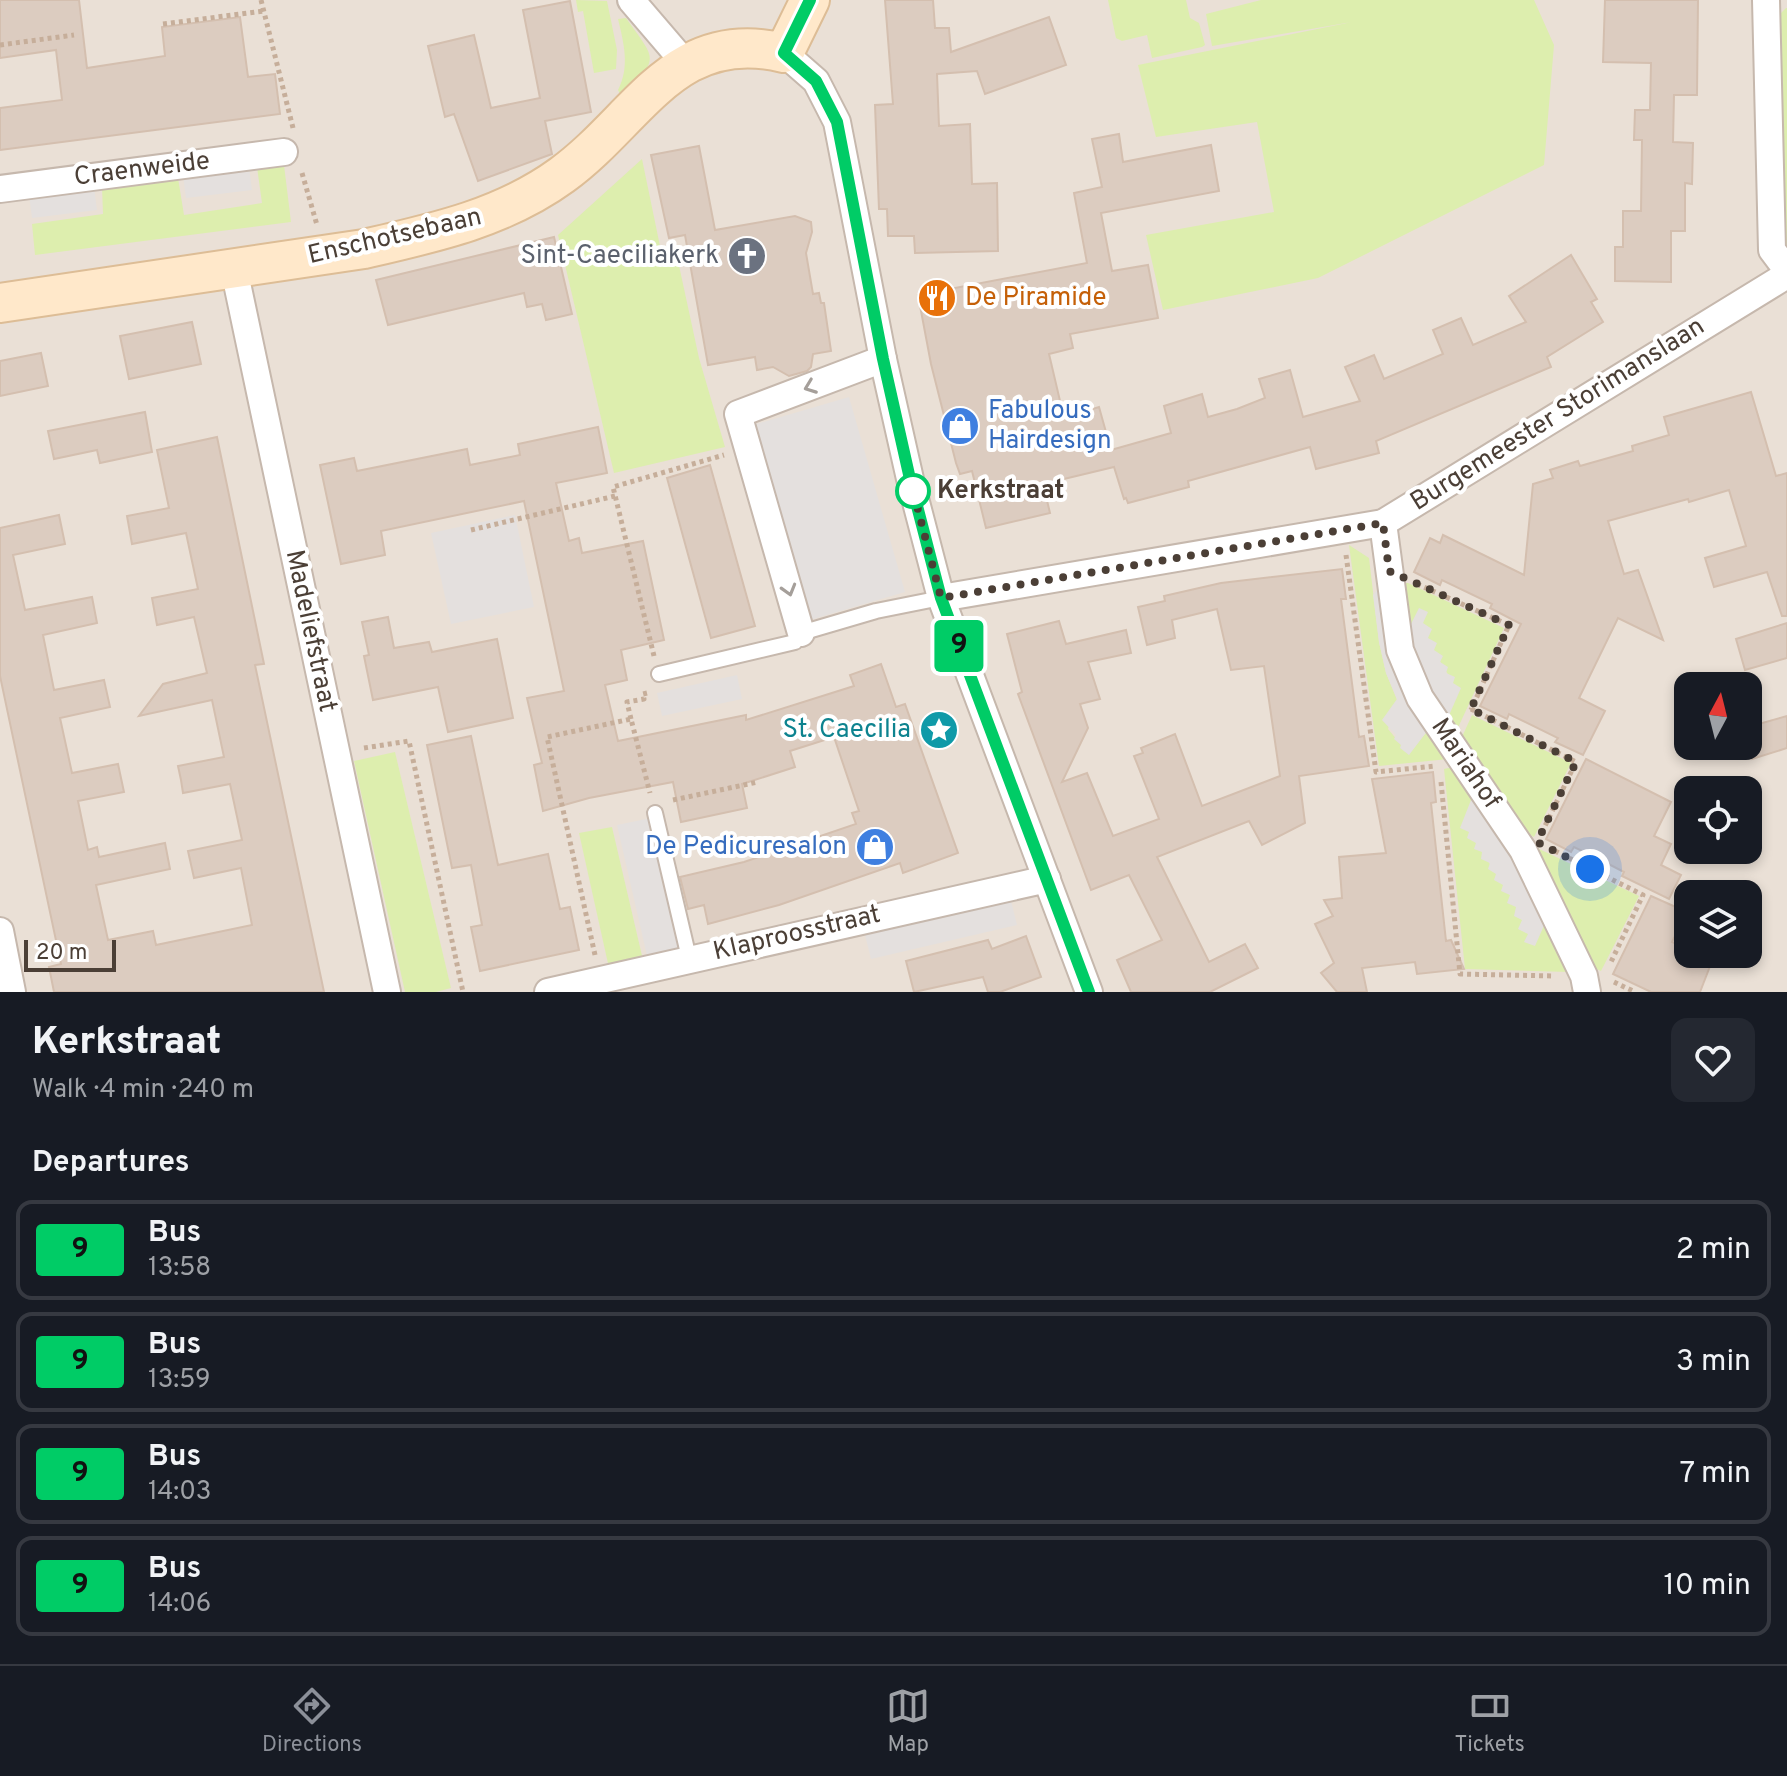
<!DOCTYPE html>
<html lang="en">
<head>
<meta charset="utf-8">
<style>
	body { margin:0; font-family:Overpass,sans-serif; background:#242831; color:#f1f3f6; height:100vh; display:flex; flex-direction:column; font-size:30px; white-space:nowrap }
	* { box-sizing:border-box; margin:0 }
	p { font-size:26px; color:#9ea1a6 }
	.icon { flex:none; width:44px; height:44px; fill:none; stroke:currentColor; stroke-width:2; stroke-linecap:round; stroke-linejoin:round }
	.map { position:relative; height:992px; overflow:hidden }
	.details { display:flex; flex-direction:column; background:#171b24; flex:1 }
	.details>* { flex:none }
	.badge { padding:0 16px; border-radius:6px; font-size:28px; line-height:52px }
	.needle { width:52px; rotate:7deg }
	.buttons { position:absolute; left:1674px; top:672px; display:grid; gap:16px }
	.buttons a { display:grid; place-items:center; width:88px; height:88px; border-radius:16px; background:#171b24; box-shadow:0 4px 12px #0003; font-size:40px }
	.scale { position:absolute; left:24px; bottom:20px; width:92px; box-sizing:border-box; padding-left:8px; border:4px solid #4b3f36; border-top:0; font-size:22px; line-height:28px; white-space:nowrap; color:#4b3f36; -webkit-text-stroke:6px #fff; paint-order:stroke }
	.you { position:absolute; width:40px; height:40px; margin:-20px; border:6px solid #fff; border-radius:50%; background:#1a73e8; box-shadow:0 0 0 12px #1a73e833 }
	.map>.badge { position:absolute; translate:-50% -50%; box-shadow:0 0 0 4px #fff }
	h2 { padding:0 32px; font-size:30px; line-height:72px }
	.round { display:grid; place-items:center; flex:none; width:84px; height:84px; border-radius:16px; background:#242831 }
	.summary { display:flex; align-items:center; justify-content:space-between; height:136px; padding:0 32px }
	h1 { font-size:38px; font-weight:800; line-height:60px }
	ul { padding:0; list-style:none }
	li { display:flex; align-items:center; gap:24px; height:100px; margin:0 16px 12px; padding:0 16px; border:4px solid #363941; border-radius:16px }
	li div { flex:1 }
	li b { display:block; font-size:30px }
	li em { font-style:normal }
	li .badge { min-width:88px; font-weight:700; text-align:center }
	.menu { display:flex; justify-content:space-around; align-items:center; height:112px; border-top:2px solid #363941; background:#171b24; font-size:22px; color:#9ea1a6 }
	.menu a { display:grid; justify-items:center; gap:4px }
	.menu .on { color:#8c9099 }
	.map>svg:first-child { display:block }
	.residential { fill:#eae0d6; fill-rule:evenodd }
	.green { fill:#ddeeae }
	.parking { fill:#e4e0de }
	.building { fill:#dcccc0; stroke:#d4bfaf; stroke-width:2 }
	.lines { fill:none; stroke-linecap:round; stroke-linejoin:round }
	.lane-casing { stroke:#c6b8ad; stroke-width:18 }
	.street-casing { stroke:#c6b8ad; stroke-width:30 }
	.secondary-casing { stroke:#ddbd96; stroke-width:42 }
	.path { stroke:#c6ae9a; stroke-width:5; stroke-dasharray:4 4; stroke-linecap:butt }
	.lane { stroke:#fff; stroke-width:14 }
	.street { stroke:#fff; stroke-width:26 }
	.secondary { stroke:#ffe8ca; stroke-width:38 }
	.oneway { stroke:#a59f9a }
	.line-casing { stroke:#fff; stroke-width:18 }
	.line { stroke:#0c6; stroke-width:12 }
	.walk { stroke:#4b3f36; stroke-width:8; stroke-dasharray:0 14.4 }
	.stop-dot { fill:#fff; stroke:#0c6; stroke-width:4 }
	.labels { text-anchor:middle; dominant-baseline:central; stroke-width:8; stroke-linejoin:round; paint-order:stroke }
	.street-label { font-size:26px; fill:#4b3f36; stroke:#fff }
	.worship-label { font-size:26px; fill:#5b616d; stroke:#fff; text-anchor:end }
	.food-label { font-size:26px; fill:#c56008; stroke:#fff; text-anchor:start }
	.shop-label { font-size:26px; fill:#366cbe; stroke:#fff; text-anchor:start }
	.stop-label { font-size:26px; font-weight:bold; fill:#4b3f36; stroke:#fff; text-anchor:start }
	.culture-label { font-size:26px; fill:#0d838f; stroke:#fff; text-anchor:end }
</style>
</head>
<body>
<div class="map">
<svg width="1787" height="992" viewBox="0 0 1787 992">
	<rect width="100%" height="100%" fill="#f6efe9"/>
	<path class="residential" d="M0 0H1787V992H0ZM1688 686H1748V746H1688ZM1688 790H1748V850H1688ZM1688 894H1748V954H1688Z"/>
	<g class="green">
		<path d="M576 0 607 1 617 50 616 69 594 73 583 11 578 12Z"/>
		<path d="M1108 0H1186L1190 18 1199 23 1205 45 1202 47 1152 58 1147 35 1122 41 1116 38Z"/>
		<path d="M1261 0H1534L1554 45 1544 165 1318 278 1163 310 1146 235 1274 212 1257 122 1156 137 1138 65 1352 22 1212 46 1206 14Z"/>
		<path d="M1786 8H1787V254L1775 246 1780 14Z"/>
		<path d="M626 18C657 62 660 56 622 98L618 90C630 67 624 44 618 19Z"/>
		<path d="M642 159 660 246 675 247 699 358 725 447 614 473 558 235Z"/>
		<path d="M284 165 291 222 35 255 32 224 103 214 102 187 178 178 184 215 262 203 257 167Z"/>
		<path d="M1349 545 1369 558 1379 642 1386 673 1397 700 1388 729 1409 754 1428 730 1448 759 1379 766Z"/>
		<path d="M1401 583H1408L1504 628 1456 732 1447 720 1453 683 1434 651 1408 630Z"/>
		<path d="M1472 715 1571 763 1534 837 1523 831 1461 739Z"/>
		<path d="M395 752 451 988 436 992H405L354 761Z"/>
		<path d="M1453 767 1473 795 1469 832 1510 895 1546 921 1569 972 1465 969 1444 769Z"/>
		<path d="M612 827 643 960 609 968 579 833Z"/>
		<path d="M1537 848 1639 896 1601 971 1590 966 1535 852Z"/>
	</g>
	<g class="parking">
		<path d="M249 167 252 190 186 198 183 175Z"/>
		<path d="M94 187 97 210 32 218 29 195Z"/>
		<path d="M849 397 905 592 810 620 753 425Z"/>
		<path d="M515 515 534 607 451 624 431 533Z"/>
		<path d="M1381 585 1428 730 1409 755 1400 748 1401 745 1394 739 1396 735 1382 720 1397 699 1386 673 1379 642 1373 595Z"/>
		<path d="M1419 608 1428 612 1423 623 1432 629 1428 638 1437 643 1434 650 1443 656 1440 662 1448 667 1446 673 1455 677 1453 683 1461 688 1447 720 1429 692 1413 655 1408 630Z"/>
		<path d="M737 675 742 699 662 716 657 693Z"/>
		<path d="M1473 795 1523 872 1546 921 1535 946 1524 942 1528 934 1518 929 1522 920 1514 916 1516 907 1507 903 1510 895 1501 891 1503 885 1494 880 1496 874 1488 869 1490 863 1481 859 1482 852 1474 849 1476 843 1467 838 1469 832 1460 828Z"/>
		<path d="M651 818 682 952 648 960 617 825Z"/>
		<path d="M1011 901 1017 925 871 959 865 935Z"/>
	</g>
	<g class="building">
		<path d="M0 0H79L87 68 165 56 162 27 240 17 248 77 275 74 280 114 0 150V108L62 100 56 50 0 58Z"/>
		<path d="M885 0H933L935 28H949L951 52 1049 17 1066 65 985 94 977 71 937 74 939 126 970 124 972 184 997 183 998 251 915 253 914 236H888L887 209H879L875 105 893 104Z"/>
		<path d="M1605 0H1698L1697 95H1674L1673 142 1693 143 1692 184 1685 183V231H1671V282L1615 281V247H1623V211H1641L1642 140H1634L1635 110H1650L1651 63 1603 62Z"/>
		<path d="M570 1 591 112 545 121 552 154 478 181 454 114 445 117 428 46 474 35 491 108 540 98 523 10Z"/>
		<path d="M1119 134 1123 162 1211 145 1219 191 1101 213 1112 271 1148 265 1158 318 1070 334 1073 348 1049 354 1064 418 1099 407 1111 450 1171 433 1164 406 1202 394 1208 417 1237 409 1265 398 1259 379 1290 370 1303 417 1360 401 1345 367 1374 355 1384 379 1443 354 1433 330 1461 318 1473 345 1526 322 1509 296 1571 255 1597 299 1591 302 1603 322 1547 357 1551 367 1376 441 1379 453 1316 469 1310 447 1188 481 1189 487 1128 503 1126 498 1124 499 1114 467 1043 484 1050 513 986 528 972 471 960 474 956 463 931 364 918 295 1087 263 1074 193 1102 187 1092 139Z"/>
		<path d="M699 146 715 230 795 216 811 222 812 232 806 253 813 294 819 293 821 303H824L831 351 813 354 811 367 807 371 789 376 773 367 757 370 755 357 708 365 685 235 669 238 651 155Z"/>
		<path d="M554 237 572 314 546 320 542 304 527 307 524 293 388 325 376 280Z"/>
		<path d="M192 322 201 364 129 379 120 336Z"/>
		<path d="M41 353 48 386 0 396V361Z"/>
		<path d="M1751 392 1776 476 1787 473V616H1782L1767 572 1714 587 1705 558 1746 546 1729 490 1689 502 1688 499 1608 521 1624 574 1638 570 1663 640 1618 618 1579 698 1605 711 1583 755 1555 742 1558 738 1509 714 1507 719 1480 706 1521 624 1490 608 1492 604 1442 580 1440 585 1414 572 1430 538 1440 543 1443 535 1524 575 1533 484 1553 478 1550 470 1578 461 1580 466 1633 451 1632 446 1669 435 1664 417Z"/>
		<path d="M145 412 152 452 100 463 97 450 54 459 48 431Z"/>
		<path d="M598 427 607 473 556 483 569 541 579 538 582 553 643 541 664 640 621 650 627 680 605 685 618 741 746 715V720L854 686 850 675 881 664 896 707 905 704 958 853 903 873 900 863 779 905 708 924 704 905 688 909 680 877 744 862 856 824 852 813 859 811 834 737 790 751 795 767 742 784 747 808 681 822 673 782 589 798 543 811 534 765 542 763 527 698 564 691 524 501 381 531 385 555 341 564 320 465 354 458 357 471 467 449 470 465 520 455 518 444Z"/>
		<path d="M217 437 264 664 255 665 324 992H54L49 967 61 964 0 676V528L59 515 65 544 13 555 25 610 92 597 97 623 43 635 54 690 104 680 110 707 60 718 72 773 118 764 124 792 78 801 88 850 97 847 99 857 165 843 170 869 96 885 108 940 153 931 156 945 252 925 241 868 194 878 188 851 242 840 230 784 183 793 181 780 178 766 224 757 212 700 139 716 163 684 207 673 194 617 157 625 152 598 198 589 186 533 132 544 127 516 169 508 157 450Z"/>
		<path d="M710 465 755 626 711 638 667 478Z"/>
		<path d="M1342 569 1346 599H1341L1359 737 1364 736 1369 766 1299 776 1305 823 1262 845 1249 821 1157 857 1209 962 1245 944 1258 968 1210 992H1131L1117 960 1162 940 1129 875 1091 890 1018 694 1022 692 1007 634 1059 621 1066 644 1126 630 1131 653 1088 662 1100 699 1080 704 1088 728 1062 782 1087 773 1113 836 1159 819 1134 756 1143 753 1141 748 1175 734 1202 806 1280 776 1264 666 1231 670 1217 609 1172 620 1175 638 1147 645 1138 607 1165 601 1164 596 1221 583Z"/>
		<path d="M388 617 394 648 429 642 432 652 497 639 513 718 448 732 438 687 373 700 364 656 369 655 362 622Z"/>
		<path d="M1787 623V658L1745 670 1736 639Z"/>
		<path d="M1787 716V748L1752 759 1748 744V727Z"/>
		<path d="M471 736 498 865 548 854 560 909 570 907 579 950 480 971 471 927 482 925 471 865 452 868 427 745Z"/>
		<path d="M1586 759 1671 802 1654 836 1671 844 1661 865 1681 875 1669 899 1622 876 1624 872 1599 859 1574 847 1571 852 1546 839Z"/>
		<path d="M1433 772 1436 802 1431 803 1446 941 1451 940 1464 969 1417 974 1415 962 1362 968 1367 992H1337L1321 973 1334 963 1315 924 1333 916 1324 900 1342 898 1339 857 1386 853 1372 779Z"/>
		<path d="M1651 896 1687 912 1672 942 1688 949V954H1698L1712 961 1700 992H1651L1613 974Z"/>
		<path d="M1026 936 1041 977 1000 992H988L983 977 914 992 906 961 988 940 992 949Z"/>
	</g>
	<g class="lines">
		<defs>
			<g id="lane">
				<path d="M659 674 795 642 801 633 876 611 941 598"/>
				<path d="M655 813 689 958"/>
			</g>
			<g id="street">
				<path d="M631 0 685 63"/>
				<path d="M1766 0 1772 250 1787 270"/>
				<path d="M784 53 816 81 837 122 883 359 910 479 941 598 1089 992"/>
				<path d="M0 189 284 152"/>
				<path d="M234 269 387 992"/>
				<path d="M1383 523 1400 650 1420 698 1523 850 1584 976 1587 992"/>
				<path d="M941 598 1383 523 1787 275"/>
				<path d="M801 633 738 414 883 359"/>
				<path d="M0 931 12 992"/>
				<path d="M548 992 1047 879"/>
			</g>
			<path id="secondary" d="M0 303 364 249C434 233 503 218 562 175 638 120 674 26 784 53L810 0"/>
		</defs>
		<use href="#lane" class="lane-casing"/>
		<use href="#street" class="street-casing"/>
		<use href="#secondary" class="secondary-casing"/>
		<g class="path">
			<path d="M261 0 293 128"/>
			<path d="M163 24 264 11"/>
			<path d="M0 45 74 35"/>
			<path d="M302 173 317 225"/>
			<path d="M471 530 615 496"/>
			<path d="M1346 555 1376 772 1435 766"/>
			<path d="M1417 584 1509 625 1471 710"/>
			<path d="M654 656 613 487 724 455"/>
			<path d="M1471 709 1576 762 1543 830"/>
			<path d="M631 719 627 702 644 699 643 694 647 693"/>
			<path d="M364 748 409 741 463 992"/>
			<path d="M1441 782 1460 974 1554 976"/>
			<path d="M673 800 758 782"/>
			<path d="M1555 851 1643 895 1610 964"/>
			<path d="M595 955 547 737 631 719 650 793"/>
			<path d="M1614 982 1635 992"/>
		</g>
		<use href="#lane" class="lane"/>
		<use href="#street" class="street"/>
		<use href="#secondary" class="secondary"/>
	</g>
	<defs><path id="oneway-chevron" d="M-2-3.5L2.5 0L-2 3.5" fill="none" stroke-width="1.6" stroke-linecap="round" stroke-linejoin="round" transform="scale(2)"/></defs>
	<g class="oneway">
		<use href="#oneway-chevron" transform="translate(810 387) rotate(159)"/>
		<use href="#oneway-chevron" transform="translate(789 590) rotate(74)"/>
	</g>
	<g class="lines">
		<defs>
			<path id="line" d="M810 0 784 53 816 81 837 122 883 359 910 479 941 598 1089 992"/>
		</defs>
		<use href="#line" class="line-casing"/>
		<use href="#line" class="line"/>
		<path class="walk" d="M913 491 910 479 941 598 1383 523 1389 571 1509 625 1471 709 1576 762 1537 842 1590 869"/>
	</g>
	<defs>
		<symbol id="church-disc" viewBox="-11 -11 22 22"><circle r="9.5" fill="#6b7280" stroke="#fff"/><path d="M-1.2-6h2.4v3.5h3.3v2.4h-3.3V6h-2.4V-.1h-3.3v-2.4h3.3Z" fill="#fff"/></symbol>
		<symbol id="restaurant-disc" viewBox="-11 -11 22 22"><circle r="9.5" fill="#e8710a" stroke="#fff"/><path d="M-5-6h1v4h1v-4h1v4h1v-4h1v5L-1.5 .5V6h-2V.5L-5-1ZM5-6V6H3V1.5H1.5Q1.5-4 5-6Z" fill="#fff"/></symbol>
		<symbol id="shop-disc" viewBox="-11 -11 22 22"><circle r="9.5" fill="#3f7fe0" stroke="#fff"/><path d="M-5-2.5h2.3a2.7 3.5 0 0 1 5.4 0H5L5.5 6h-11ZM-1.5-2.5h3a1.5 2.3 0 0 0-3 0Z" fill="#fff"/></symbol>
		<symbol id="sight-disc" viewBox="-11 -11 22 22"><circle r="9.5" fill="#0f9aa8" stroke="#fff"/><path d="M0-6L1.8-2.2L6-1.7L2.9 1.2L3.7 5.4L0 3.3L-3.7 5.4L-2.9 1.2L-6-1.7L-1.8-2.2Z" fill="#fff"/></symbol>
	</defs>
	<g fill-rule="evenodd">
		<use href="#church-disc" x="725" y="234" width="44" height="44"/>
		<use href="#restaurant-disc" x="915" y="276" width="44" height="44"/>
		<use href="#shop-disc" x="938" y="404" width="44" height="44"/>
		<use href="#sight-disc" x="917" y="708" width="44" height="44"/>
		<use href="#shop-disc" x="853" y="825" width="44" height="44"/>
	</g>
	<circle class="stop-dot" cx="913" cy="491" r="16"/>
	<g class="labels">
		<g class="street-label">
			<text transform="translate(142 170) rotate(-7)">Craenweide</text>
			<text transform="translate(395 237) rotate(-13)">Enschotsebaan</text>
			<text transform="translate(1558 415) rotate(-32)">Burgemeester Storimanslaan</text>
			<text transform="translate(310 631) rotate(78)">Madeliefstraat</text>
			<text transform="translate(1465 764) rotate(56)">Mariahof</text>
			<text transform="translate(797 934) rotate(-13)">Klaproosstraat</text>
		</g>
		<g class="worship-label">
			<text x="719" y="256">Sint-Caeciliakerk</text>
		</g>
		<g class="food-label">
			<text x="965" y="298">De Piramide</text>
		</g>
		<g class="shop-label">
			<text x="988" y="411">Fabulous<tspan x="988" dy="30">Hairdesign</tspan></text>
			<text x="847" y="847" text-anchor="end">De Pedicuresalon</text>
		</g>
		<g class="stop-label">
			<text x="937" y="491">Kerkstraat</text>
		</g>
		<g class="culture-label">
			<text x="911" y="730">St. Caecilia</text>
		</g>
	</g>
</svg>
<div class="buttons">
<a><svg class="needle" viewBox="-14 -14 28 28"><path d="M0-13l5 13h-10z" fill="#e53935"/><path d="M0 13l5-13h-10z" fill="#9ea1a6"/></svg></a>
<a><svg class="icon" aria-label="locate" viewBox="0 0 24 24"><circle cx="12" cy="12" r="6"/><path d="M12 2v4M12 18v4M2 12h4M18 12h4"/></svg></a>
<a><svg class="icon" aria-label="layers" viewBox="0 0 24 24"><path d="M12 4l9 5-9 5-9-5zM3 14l9 5 9-5"/></svg></a>
</div>
<div class="scale">20 m</div>
<div class="you" style="left:1590px;top:869px"></div>
<b class="badge" style="left:959px;top:646px;background:#0c6;color:#111">9</b>
</div>
<section class="details">
<div class="summary"><div><h1>Kerkstraat</h1><p>Walk · 4 min · 240 m</p></div><a class="round"><svg class="icon" aria-label="heart" viewBox="0 0 24 24"><path d="M12 20l-8-8c-3-5 5-10 8-4 3-6 11-1 8 4z"/></svg></a></div>
<h2>Departures</h2>
<ul>
<li><span class="badge" style="background:#0c6;color:#111">9</span><div><b>Bus</b><p>13:58</p></div><em>2 min</em></li>
<li><span class="badge" style="background:#0c6;color:#111">9</span><div><b>Bus</b><p>13:59</p></div><em>3 min</em></li>
<li><span class="badge" style="background:#0c6;color:#111">9</span><div><b>Bus</b><p>14:03</p></div><em>7 min</em></li>
<li><span class="badge" style="background:#0c6;color:#111">9</span><div><b>Bus</b><p>14:06</p></div><em>10 min</em></li>
</ul>
</section>
<nav class="menu">
<a class="on"><svg class="icon" aria-label="directions" viewBox="0 0 24 24"><path d="M12 3l9 9-9 9-9-9zM9 14v-3h6M13 9l2 2-2 2"/></svg>Directions</a>
<a><svg class="icon" aria-label="map" viewBox="0 0 24 24"><path d="M3 6l6-2 6 2 6-2v14l-6 2-6-2-6 2zM9 4v14M15 6v14"/></svg>Map</a>
<a><svg class="icon" aria-label="tickets" viewBox="0 0 24 24"><path d="M3 7h18v10H3zM15 7v10"/></svg>Tickets</a>
</nav>
</body>
</html>
